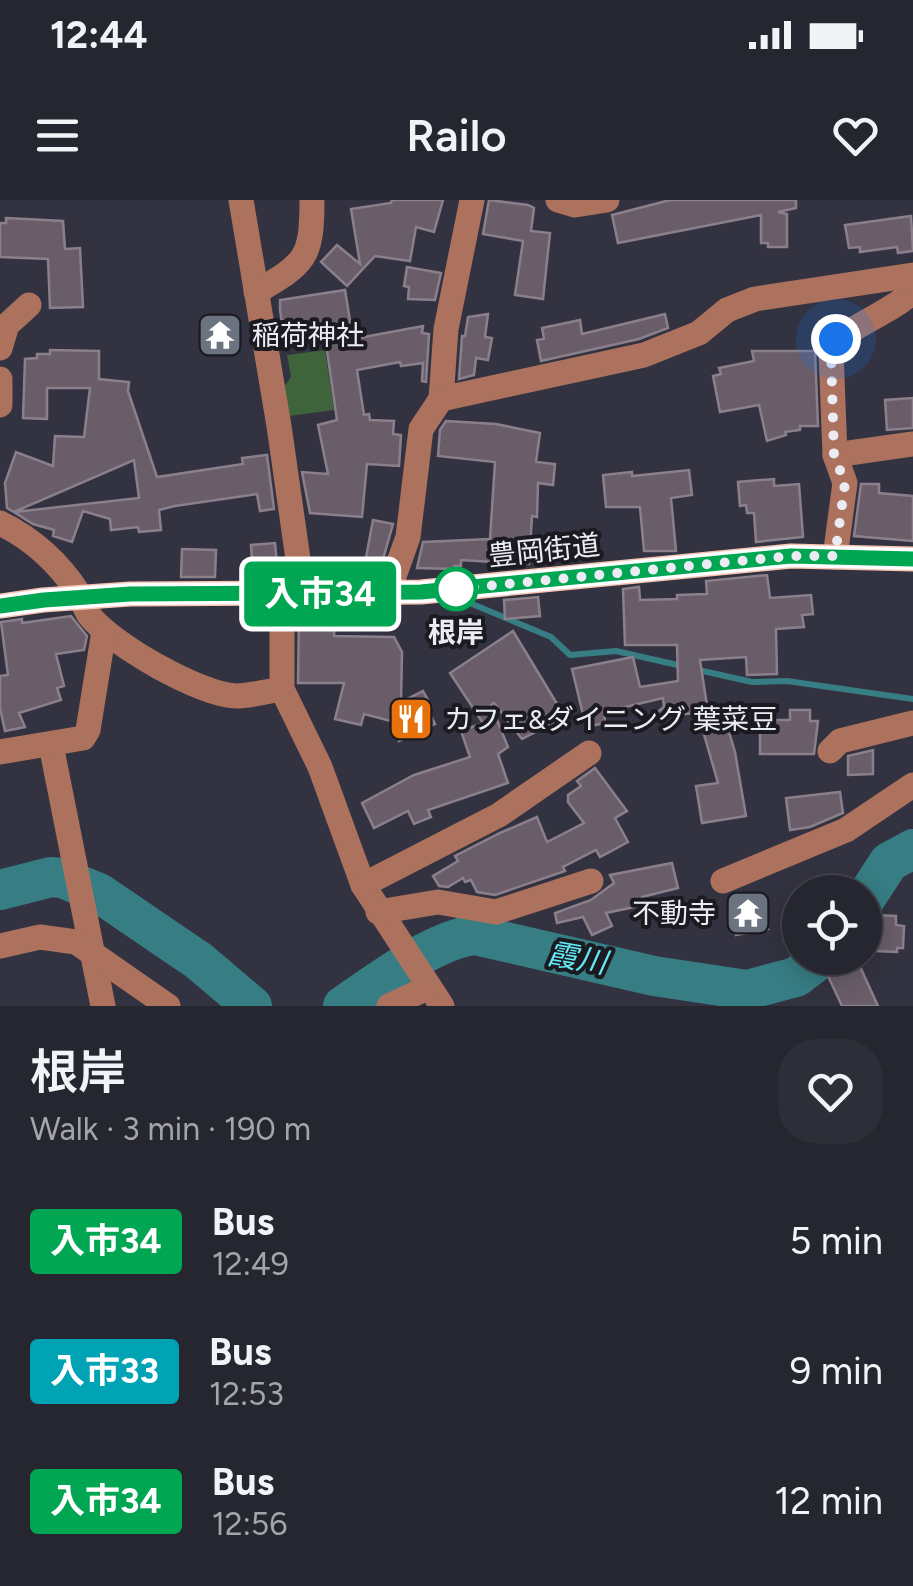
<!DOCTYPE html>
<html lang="en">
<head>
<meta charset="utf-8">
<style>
	body { margin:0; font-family:Figtree,"Noto Sans JP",sans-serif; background:#2e2e38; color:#f1f3f6; height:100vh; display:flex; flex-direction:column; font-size:38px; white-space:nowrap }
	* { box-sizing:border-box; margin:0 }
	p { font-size:32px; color:#a4a5ab }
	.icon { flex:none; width:55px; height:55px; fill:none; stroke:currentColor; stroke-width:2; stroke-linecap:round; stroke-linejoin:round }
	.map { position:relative; height:806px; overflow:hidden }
	.drawer { display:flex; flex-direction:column; background:#262630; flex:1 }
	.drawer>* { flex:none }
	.badge { padding:0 20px; border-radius:8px; font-size:35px; line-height:65px }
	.controls { position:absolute; left:782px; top:675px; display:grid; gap:20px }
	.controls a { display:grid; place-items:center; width:100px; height:100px; border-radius:50%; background:#262630; box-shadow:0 5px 25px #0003,0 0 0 2px #42434c; font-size:50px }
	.you { position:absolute; width:50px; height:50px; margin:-25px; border:8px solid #fff; border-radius:50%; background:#1a73e8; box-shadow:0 0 0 15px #1a73e833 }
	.map>.badge { position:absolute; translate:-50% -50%; box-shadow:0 0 0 5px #fff }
	.round { display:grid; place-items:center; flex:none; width:105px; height:105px; border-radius:40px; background:#2e2e38 }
	.head { display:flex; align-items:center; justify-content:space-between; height:170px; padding:0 30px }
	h1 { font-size:48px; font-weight:600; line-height:75px }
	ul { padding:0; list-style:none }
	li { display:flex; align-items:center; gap:30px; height:130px; padding:0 30px }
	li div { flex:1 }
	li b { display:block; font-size:38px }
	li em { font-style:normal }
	li .badge { min-width:110px; font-weight:700; text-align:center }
	.status { display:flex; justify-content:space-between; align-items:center; height:70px; padding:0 50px; background:#262630; direction:ltr }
	.status svg { height:28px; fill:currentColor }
	header { display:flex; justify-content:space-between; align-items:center; height:130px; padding:0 30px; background:#262630; font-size:45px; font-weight:600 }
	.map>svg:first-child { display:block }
	.green { fill:#3f633b }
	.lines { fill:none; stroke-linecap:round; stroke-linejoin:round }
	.stream { stroke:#377d84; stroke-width:6 }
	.river { stroke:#377d84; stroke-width:40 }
	.building { fill:#695d69; stroke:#8c7f8c; stroke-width:2.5 }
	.minor { stroke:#ac725e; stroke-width:25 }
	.major { stroke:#f6c6b5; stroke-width:25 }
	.line-casing { stroke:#fff; stroke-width:22 }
	.line { stroke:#00a651; stroke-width:15 }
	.walk { stroke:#ebebf4; stroke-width:10; stroke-dasharray:0 18 }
	.stop-dot { fill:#fff; stroke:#00a651; stroke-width:5 }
	.labels { text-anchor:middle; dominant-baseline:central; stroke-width:8; stroke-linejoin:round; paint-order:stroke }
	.poi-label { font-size:28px; fill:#ebebf4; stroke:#1b1a21; text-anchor:start }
	.street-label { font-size:28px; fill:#ebebf4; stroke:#1b1a21 }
	.stop-label { font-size:28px; font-weight:bold; fill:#ebebf4; stroke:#1b1a21 }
	.water-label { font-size:30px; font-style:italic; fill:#62eaf7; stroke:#1b1a21 }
</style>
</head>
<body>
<div class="status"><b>12:44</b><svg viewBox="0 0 49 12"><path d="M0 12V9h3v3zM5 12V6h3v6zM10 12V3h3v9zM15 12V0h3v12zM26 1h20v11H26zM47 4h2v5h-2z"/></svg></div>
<header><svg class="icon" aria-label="menu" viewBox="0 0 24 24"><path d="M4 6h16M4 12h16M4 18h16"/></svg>Railo<svg class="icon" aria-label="heart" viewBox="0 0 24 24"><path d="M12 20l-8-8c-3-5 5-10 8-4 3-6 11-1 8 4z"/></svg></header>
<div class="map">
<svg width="913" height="806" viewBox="0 0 913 806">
	<rect width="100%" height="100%" fill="#333240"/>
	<path class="green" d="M325 150 334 210 289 216 284 187 291 177 287 155Z"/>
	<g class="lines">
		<g class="stream">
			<path d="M465 401 551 437 570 455 616 451 682 466"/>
			<path d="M694 469 752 482 787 481 913 499"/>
		</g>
		<g class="river">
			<path d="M0 690 51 677 62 678 99 693 199 761 252 806"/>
			<path d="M865 699 889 662 913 649"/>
			<path d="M343 806C376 783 435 739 475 735L654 776 747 790 796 777 821 758"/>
		</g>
	</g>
	<g class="building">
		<path d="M392 0H443L434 32 416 27 410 61 375 56 347 86 321 62 337 45 360 64 351 9 391 3Z"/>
		<path d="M489 0 528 5 534 8 531 31 550 33 543 99 515 95 523 41 483 34Z"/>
		<path d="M670 0H796V8L778 12 787 14V47H768V43H761V15L618 43 612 15Z"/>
		<path d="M911 16 913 51 898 53 897 47 860 52V47L849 48 845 25Z"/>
		<path d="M6 18 63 21 65 49 80 48 83 107 50 108 48 59 0 57V23H6Z"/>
		<path d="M407 67 441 73 435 100 408 99 409 87 404 86Z"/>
		<path d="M345 90 353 139 423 126 422 133 429 134 426 182 422 181 423 163 401 166 400 162 357 170 364 215 369 214 370 220 394 221 393 234 401 235 399 266 367 264 362 317 310 313 302 272 328 274 318 225 337 220 324 130 284 136 280 110V100Z"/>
		<path d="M488 114 485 137 492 138 488 160 476 158 474 175 459 179 462 136H465L468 117Z"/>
		<path d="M665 114 668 128 639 139 541 161 537 140 544 139 542 128 580 120 582 134Z"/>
		<path d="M235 130 236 150 207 151 206 132Z"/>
		<path d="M50 150 99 151V179L129 182 128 191 157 277 243 264 242 258 267 255 274 309 260 311 257 294 175 306 159 310 161 330 139 332 138 327 111 330 110 319 83 311 72 342 53 336 54 330 33 324 14 312 139 298 134 260 14 312 7 308 5 283 16 252 53 266 55 236 84 237 90 188H47V219L23 218 25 159 37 158V154H50Z"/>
		<path d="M752 151H815L818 226H800V230L785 232 786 235 767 241 759 205 720 212 713 176 721 174 719 168 754 161Z"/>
		<path d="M913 198V228L887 230 885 200Z"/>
		<path d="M446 221 496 224 540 233 536 262 555 264 553 285 538 283 537 317 532 316 529 364 461 360V366H454V369L417 368 423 342 490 339 495 262 438 256 440 230Z"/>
		<path d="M689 270 692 295 671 298 676 351H644L640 307H606L603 275 632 272V276Z"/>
		<path d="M774 279V286L799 284 803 337 756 342 754 313H747L746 305 740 306 738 282Z"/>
		<path d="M861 284H879V293L913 296V341L854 336Z"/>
		<path d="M373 320 393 324 381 366 365 363Z"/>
		<path d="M275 343 278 375 253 377 251 345Z"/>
		<path d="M182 349 216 350 215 377H181Z"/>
		<path d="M767 375 770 398 811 395 813 414 802 415 804 427 776 429 777 474 747 475 746 457 700 460 708 512 651 517 664 507 663 498 604 512 605 523 586 527 572 469 633 457 640 487 678 481 677 445H625L623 389 639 387 640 400 677 399V395L707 394 706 381Z"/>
		<path d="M538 397 540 416 505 419 504 400Z"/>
		<path d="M335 409 334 436 394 437 402 452 401 502 423 491 431 506 427 508 435 524 399 541 391 521 364 514 361 525 335 519 344 483H298L299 416H307L308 409Z"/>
		<path d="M71 416 87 436 84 450 56 454 64 486 57 488 61 500 19 513 25 527 5 531 0 508V476L8 475 1 422 22 419V423Z"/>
		<path d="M513 431 565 517 522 539 494 503 491 505 508 547 498 554 508 583 428 610 431 617 414 624 408 611 374 628 362 603 414 575 470 557 461 531 483 523 450 473Z"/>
		<path d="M790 510H810V521H818L814 554H760V520H790Z"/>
		<path d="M718 520 720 524 726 522 735 552 746 616 702 623 696 586 718 583 701 524Z"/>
		<path d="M873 550V574L848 575V556Z"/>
		<path d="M595 568 627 611 615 618 628 642 600 657 596 650 563 667 565 671 495 695 477 692 471 680 465 682 463 678 448 687 439 686 433 676 458 661 455 656 500 633 537 617 547 642 584 623 568 602V595L581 586 577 581Z"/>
		<path d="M840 592 843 613 810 627 790 630 786 598Z"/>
		<path d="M672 663 678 688 642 697 644 705 606 713 612 726 592 735 583 717 557 723 555 713 591 700 614 683 610 675Z"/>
		<path d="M762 694 768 729 736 735 730 699Z"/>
		<path d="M876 715 896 716V725L904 726 903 748H897V752L875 751Z"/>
		<path d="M858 762 878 806H842L828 776Z"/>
	</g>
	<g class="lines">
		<g class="minor">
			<path d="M241 0 279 226 303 394"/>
			<path d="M558 0 575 5 607 0"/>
			<path d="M256 92C306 63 312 58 312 0"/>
			<path d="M0 148 7 125 29 105"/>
			<path d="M0 179V205"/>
			<path d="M441 199 446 129 472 0"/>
			<path d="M835 255 913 244"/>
			<path d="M0 323C32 338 60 364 79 394 83 401 85 409 89 415 111 444 200 495 236 496 251 496 268 491 282 489"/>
			<path d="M835 357 845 283 835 255 831 151C841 128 891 114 913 91"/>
			<path d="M388 393 408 337 421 229 441 199 644 155 699 133 727 110 755 99 913 75"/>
			<path d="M282 394V489L320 567 363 685 442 806"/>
			<path d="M51 545 103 806"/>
			<path d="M830 551 840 541 913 523"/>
			<path d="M0 552 83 538 88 530 104 431"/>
			<path d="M723 681 846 630 913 585"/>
			<path d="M363 685 499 615 589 553"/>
			<path d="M378 712 438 702 496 712 591 681"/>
			<path d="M0 746 40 737 76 742 168 806"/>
			<path d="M389 806 429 787"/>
		</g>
		<path class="major" d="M0 406 43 400 130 394 421 392 791 356 913 359"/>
	</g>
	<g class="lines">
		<defs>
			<path id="line" d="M0 406 44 400 130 394 421 392 791 356 913 359"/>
		</defs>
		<use href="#line" class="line-casing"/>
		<use href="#line" class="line"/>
		<path class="walk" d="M456 389 791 356H835L845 283 834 255 831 151 836 139"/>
	</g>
	<defs>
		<symbol id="temple-square" viewBox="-11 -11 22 22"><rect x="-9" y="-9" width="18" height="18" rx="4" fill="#6b7280" stroke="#1b1a21"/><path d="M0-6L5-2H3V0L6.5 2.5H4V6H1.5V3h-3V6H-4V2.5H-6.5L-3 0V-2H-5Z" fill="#fff"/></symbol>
		<symbol id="restaurant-square" viewBox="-11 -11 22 22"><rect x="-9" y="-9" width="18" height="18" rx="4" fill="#e8710a" stroke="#1b1a21"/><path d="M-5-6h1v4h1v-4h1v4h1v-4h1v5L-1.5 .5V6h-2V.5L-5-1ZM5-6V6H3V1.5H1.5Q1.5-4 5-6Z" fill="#fff"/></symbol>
	</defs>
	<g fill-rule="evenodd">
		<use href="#temple-square" x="195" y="110" width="50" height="50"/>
		<use href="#restaurant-square" x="386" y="494" width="50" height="50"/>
		<use href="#temple-square" x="723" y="688" width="50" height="50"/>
	</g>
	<circle class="stop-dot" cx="456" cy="389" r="20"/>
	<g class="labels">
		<g class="poi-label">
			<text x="252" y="135">稲荷神社</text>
			<text x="444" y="519">カフェ&amp;ダイニング 葉菜豆</text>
			<text x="716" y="713" text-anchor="end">不動寺</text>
		</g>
		<g class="street-label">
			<text transform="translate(544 350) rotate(-6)">豊岡街道</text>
		</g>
		<g class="stop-label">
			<text x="456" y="432">根岸</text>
		</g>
		<g class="water-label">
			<text transform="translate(577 758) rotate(10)">霞川</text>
		</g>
	</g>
</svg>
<div class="controls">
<a><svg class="icon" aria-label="locate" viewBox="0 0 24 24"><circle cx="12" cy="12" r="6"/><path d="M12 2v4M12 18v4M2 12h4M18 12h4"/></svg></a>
</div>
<div class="you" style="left:836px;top:139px"></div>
<b class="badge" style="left:320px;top:394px;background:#00a651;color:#fff">入市34</b>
</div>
<section class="drawer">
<div class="head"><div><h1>根岸</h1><p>Walk · 3 min · 190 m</p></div><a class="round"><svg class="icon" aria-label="heart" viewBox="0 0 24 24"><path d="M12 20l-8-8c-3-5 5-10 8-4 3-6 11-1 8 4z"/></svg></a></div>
<ul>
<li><span class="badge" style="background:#00a651;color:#fff">入市34</span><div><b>Bus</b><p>12:49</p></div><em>5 min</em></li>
<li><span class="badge" style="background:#00a3b4;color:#fff">入市33</span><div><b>Bus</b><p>12:53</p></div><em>9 min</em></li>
<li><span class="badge" style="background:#00a651;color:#fff">入市34</span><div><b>Bus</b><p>12:56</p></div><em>12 min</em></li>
</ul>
</section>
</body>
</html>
